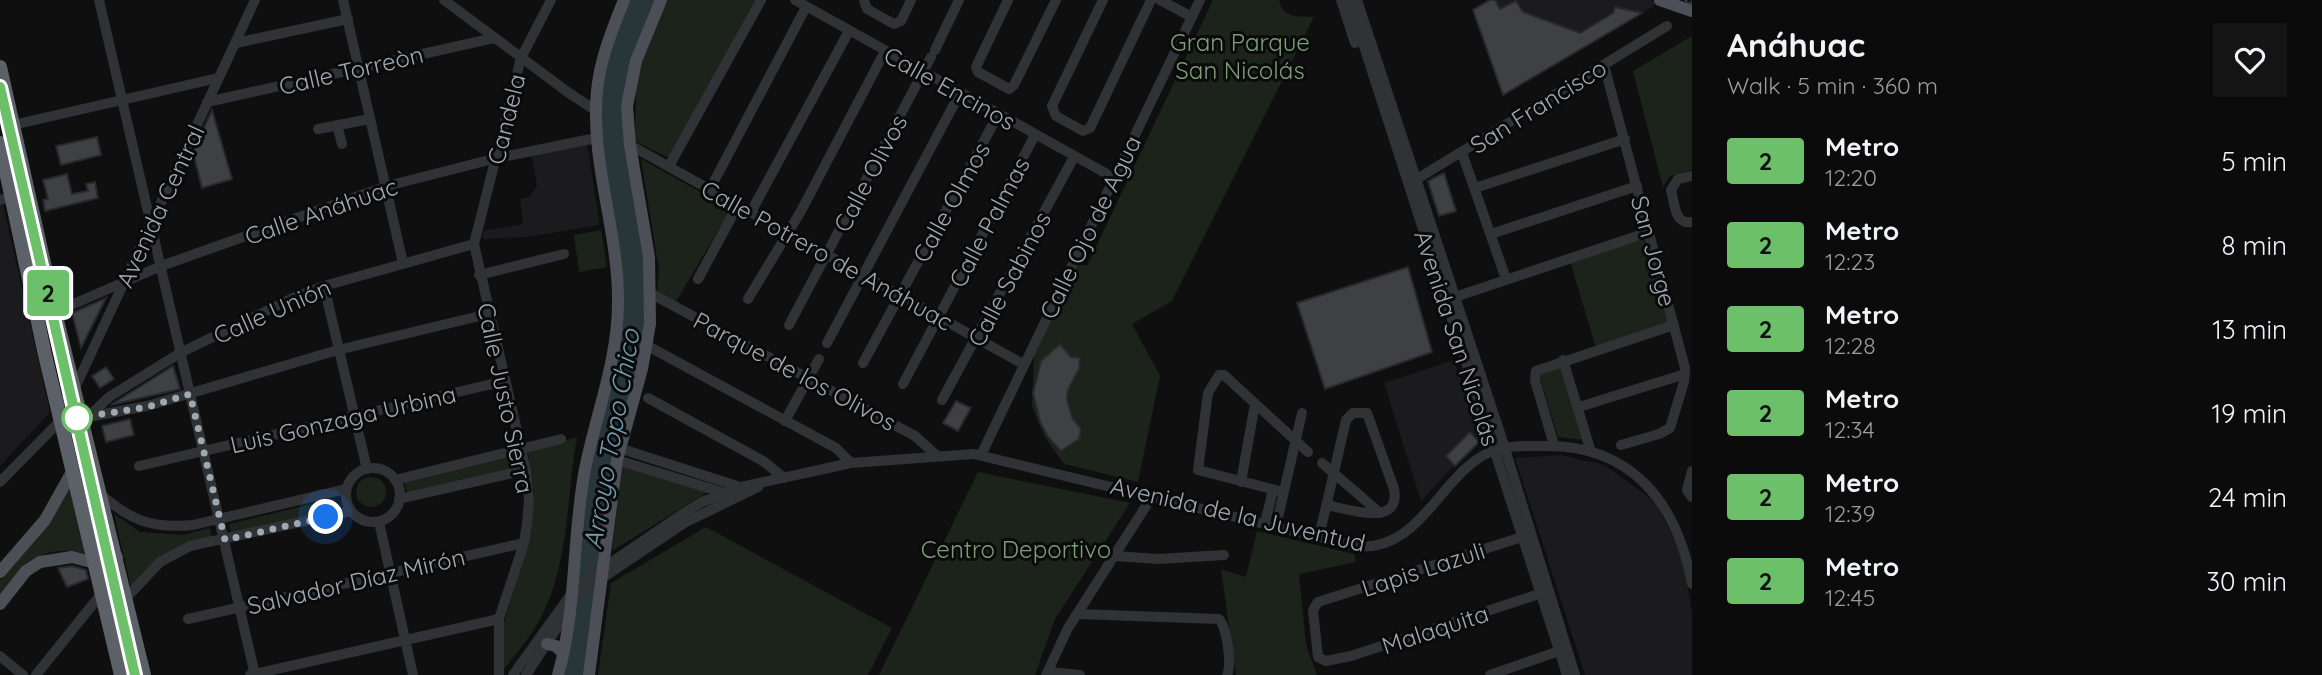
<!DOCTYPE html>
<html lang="en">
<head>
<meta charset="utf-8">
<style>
	body { margin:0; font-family:Quicksand,sans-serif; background:#141415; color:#f1f3f6; height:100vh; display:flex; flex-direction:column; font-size:26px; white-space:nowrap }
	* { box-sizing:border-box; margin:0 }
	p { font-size:23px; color:#9a9b9d }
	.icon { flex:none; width:38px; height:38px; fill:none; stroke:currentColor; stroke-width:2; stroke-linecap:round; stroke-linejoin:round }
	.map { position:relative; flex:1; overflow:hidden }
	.drawer { display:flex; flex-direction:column; background:#0b0b0c; width:630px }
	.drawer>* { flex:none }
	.badge { padding:0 14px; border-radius:5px; font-size:24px; line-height:46px }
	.you { position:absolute; width:35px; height:35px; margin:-18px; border:5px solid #fff; border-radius:50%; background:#1a73e8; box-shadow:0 0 0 10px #1a73e833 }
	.map>.badge { position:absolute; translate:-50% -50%; box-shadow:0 0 0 4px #fff }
	.round { display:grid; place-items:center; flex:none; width:74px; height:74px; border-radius:0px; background:#141415 }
	.head { display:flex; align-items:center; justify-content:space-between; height:119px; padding:0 35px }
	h1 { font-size:33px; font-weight:700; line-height:52px }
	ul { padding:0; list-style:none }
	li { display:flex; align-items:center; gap:21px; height:84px; padding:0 35px }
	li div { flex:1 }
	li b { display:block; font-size:26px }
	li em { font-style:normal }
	li .badge { min-width:77px; font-weight:700; text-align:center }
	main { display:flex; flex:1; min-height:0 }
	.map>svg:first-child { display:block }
	.built { fill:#1b1b1d }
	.green { fill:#1b231b }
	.water { fill:#283539 }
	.building { fill:#3e4043; stroke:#29292d; stroke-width:2 }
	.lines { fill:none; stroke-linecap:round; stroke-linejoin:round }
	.minor { stroke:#303236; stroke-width:10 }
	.major { stroke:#4c4f55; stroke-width:12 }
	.highway { stroke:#5b6167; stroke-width:14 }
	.rail-casing { stroke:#45484d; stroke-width:4.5 }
	.rail { stroke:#0a0a0b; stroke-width:2; stroke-dasharray:5; stroke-linecap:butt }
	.line-casing { stroke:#fff; stroke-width:16 }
	.line { stroke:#6bc069; stroke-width:10 }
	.walk { stroke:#9fa9b2; stroke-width:7; stroke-dasharray:0 12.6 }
	.stop-dot { fill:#fff; stroke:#6bc069; stroke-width:3.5 }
	.labels { text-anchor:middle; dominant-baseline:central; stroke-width:6; stroke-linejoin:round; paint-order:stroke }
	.park-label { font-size:24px; fill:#7a9f74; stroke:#0a0a0b }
	.street-label { font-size:24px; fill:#9fa9b2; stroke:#0a0a0b }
	.water-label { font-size:26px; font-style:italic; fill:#72a0b1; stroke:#0a0a0b }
</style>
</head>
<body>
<main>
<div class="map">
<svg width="1692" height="675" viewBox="0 0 1692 675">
	<rect width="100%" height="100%" fill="#0f0f10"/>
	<g class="built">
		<path d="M1490 0H1649L1656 2 1654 6 1503 95 1473 10Z"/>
		<path d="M587 144 600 225 526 237 483 239V231L523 224 520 199 529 197 537 186 532 155Z"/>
		<path d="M0 191 50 412 0 466Z"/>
		<path d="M1454 360 1480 438 1421 501 1384 383Z"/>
		<path d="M1561 455 1604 465 1650 498 1660 511 1682 556 1692 612V675H1585L1515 458Z"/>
	</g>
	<g class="green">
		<path d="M666 0H755L669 158 635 141 636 76Z"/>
		<path d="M1213 0H1279C1284 19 1297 16 1314 17L1172 301 1132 324 1160 376 1138 482 1064 464 1046 439 1032 406 1034 355 1079 264 1087 266Z"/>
		<path d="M1692 36V170L1670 176 1663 187 1633 71Z"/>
		<path d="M641 159 731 209 675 303 657 293 659 270Z"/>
		<path d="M601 230 607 267 579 272 574 235Z"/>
		<path d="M1648 238 1671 322 1596 348 1570 261Z"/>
		<path d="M1561 366 1585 440 1558 437 1539 374Z"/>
		<path d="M577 437C566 498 570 563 540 619 530 638 515 655 502 672L501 633 528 542 534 493 528 452Z"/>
		<path d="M509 456 512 469 408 495 404 482Z"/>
		<path d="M622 463 711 490 612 551Z"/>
		<path d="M978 472 1130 503 1055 619 1035 675H879Z"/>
		<circle cx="371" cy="492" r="15"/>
		<path d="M71 483 86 554C41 542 25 565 0 596V580L60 505Z"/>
		<path d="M333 499 336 514 232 537 229 524Z"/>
		<path d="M114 514 140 532 183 535 210 528 212 538C175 546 155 557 131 588Z"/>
		<path d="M706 527 892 628 868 675H598L611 583Z"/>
		<path d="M1257 531 1354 554 1356 562 1299 574 1306 645 1317 675H1236L1221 569 1246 577Z"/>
	</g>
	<path class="water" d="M624 0H661L629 94 651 307 619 448 589 675H558L574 551 617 328 595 110Z"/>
	<g class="building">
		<path d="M1490 0H1495L1500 9 1516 1 1523 12 1580 33 1613 13 1615 7 1642 13 1503 95 1473 10Z"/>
		<path d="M212 110 232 179 202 188 193 152Z"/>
		<path d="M97 137 101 155 61 165 56 146Z"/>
		<path d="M1444 173 1456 211 1439 216 1428 181Z"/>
		<path d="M67 174 72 194 88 191 86 184 95 182 98 198 45 211 43 200 48 199 43 180Z"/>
		<path d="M1408 267 1432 352 1325 389 1297 303Z"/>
		<path d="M106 298 81 348 72 313Z"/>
		<path d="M1060 344 1071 357 1080 358 1079 369 1068 390 1067 400 1073 419 1081 429 1079 439 1061 451 1048 437 1040 422 1033 393 1041 361Z"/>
		<path d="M173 366 180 389 111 405 117 401Z"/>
		<path d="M106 367 114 379 100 388 92 376Z"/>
		<path d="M956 401 971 408 958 431 943 423Z"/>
		<path d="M130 419 134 435 106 442 102 426Z"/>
		<path d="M1470 432 1479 442 1455 466 1446 456Z"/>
		<path d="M72 566 86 570 88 579 67 587 58 568Z"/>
	</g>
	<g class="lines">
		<g class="minor">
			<path d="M99 0 255 675"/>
			<path d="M343 0 403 263"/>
			<path d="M444 0 569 93 595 110"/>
			<path d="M795 0 1107 174"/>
			<path d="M864 0 867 9 894 24 901 21 911 0"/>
			<path d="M1008 0 976 67 978 72 1009 89 1014 85 1056 0"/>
			<path d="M1103 0 1052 106 1056 116 1083 131 1090 128 1151 0"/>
			<path d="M1160 0 1192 17"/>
			<path d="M1341 0 1355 43"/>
			<path d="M1349 0 1567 675"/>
			<path d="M1357 0 1501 436 1575 675"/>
			<path d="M236 43 348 19"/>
			<path d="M935 50 959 0"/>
			<path d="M1604 65 1685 368 1684 382 1670 428 1659 434 1621 445"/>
			<path d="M207 102 494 38"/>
			<path d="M13 125 218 78"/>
			<path d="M337 125 342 144"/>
			<path d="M318 129 370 119"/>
			<path d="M630 145 1023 364"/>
			<path d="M1462 153 1506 279"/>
			<path d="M669 166 761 0"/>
			<path d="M1692 176 1678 179 1671 190C1675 204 1674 225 1692 222"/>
			<path d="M1412 182 1667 26"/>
			<path d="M1475 188 1625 139"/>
			<path d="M710 189 806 7"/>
			<path d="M0 200 28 192"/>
			<path d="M751 212 849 31"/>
			<path d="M1491 234 1637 186"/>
			<path d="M479 275 564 254"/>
			<path d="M698 279 738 205"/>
			<path d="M324 286 367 469"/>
			<path d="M650 293 915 436 936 455"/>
			<path d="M1452 298 1649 232"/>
			<path d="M748 299 801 211 885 51"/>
			<path d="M55 312 161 266 387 186 497 158 596 138"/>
			<path d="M789 325 931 57"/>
			<path d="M827 343 960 93"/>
			<path d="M646 345 836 448 851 463"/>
			<path d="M1563 360 1591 452"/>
			<path d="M863 363 998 115"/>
			<path d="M903 384 1035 135"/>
			<path d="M648 398 763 461 784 478"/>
			<path d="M942 400 1074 157"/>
			<path d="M57 407 74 390 255 0"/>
			<path d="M1579 407 1685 374"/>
			<path d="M89 416 109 397 180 353 293 298 324 286 474 244"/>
			<path d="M88 417 147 406 338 350 488 314"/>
			<path d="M785 421 819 359"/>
			<path d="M1554 445 1535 380 1536 371 1674 325"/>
			<path d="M619 448 740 487"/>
			<path d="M981 455 1200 0"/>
			<path d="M617 460 725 493"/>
			<path d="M1322 463 1380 513"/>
			<path d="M139 466 505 381"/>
			<circle cx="373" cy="495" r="27"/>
			<path d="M1692 471 1687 490 1692 497"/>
			<path d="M395 480 561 439"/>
			<path d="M0 482 61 420"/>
			<path d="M1241 482 1255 404"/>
			<path d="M1283 492 1198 470 1208 393 1219 375H1224L1308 452"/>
			<path d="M99 493C130 520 151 529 193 525L346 489"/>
			<path d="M399 499 526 470"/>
			<path d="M379 522 413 675"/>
			<path d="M1265 523 1273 490"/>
			<path d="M1276 526 1302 413"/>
			<path d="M1525 536 1318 602 1313 610 1318 657 1326 661 1351 656 1545 592"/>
			<path d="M1319 537 1346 420 1353 413H1367L1394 489C1402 528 1346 509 1327 505"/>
			<path d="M1115 556 1158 559 1224 555"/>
			<path d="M127 597 160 562 190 546 351 511"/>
			<path d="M1077 614 1219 619C1227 628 1232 664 1227 675"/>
			<path d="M188 619 524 543"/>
			<path d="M0 656 23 675"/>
			<path d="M1048 672 1080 675"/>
			<path d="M36 675 102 593"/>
			<path d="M250 675 499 619"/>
			<path d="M499 675V619L524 543 527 523 529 501 526 470 474 244 521 58 551 0"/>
			<path d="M513 675 577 586 684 513 702 502 741 487 851 463 974 454 1355 546C1420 554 1441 473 1490 452 1506 445 1526 446 1543 446 1632 444 1677 503 1692 584"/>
			<path d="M526 675 580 593 684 523 758 487"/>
			<path d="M1046 675 1068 628 1153 495"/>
			<path d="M1490 675 1562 650"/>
		</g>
		<g class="major">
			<path d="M1660 0 1692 11"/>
			<path d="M0 572 45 520 73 470"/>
			<path d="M0 604 26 571 40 562 72 557 95 563 117 557"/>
			<path d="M547 644 556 646 563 653"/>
			<path d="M558 675C577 609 572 537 585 469 596 414 618 360 618 303 619 232 590 162 597 91 600 59 612 30 624 0"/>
			<path d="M589 675 617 460 642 369 650 324 649 257 630 145 627 106 636 61 661 0"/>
		</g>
		<g class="highway">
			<path d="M0 67 55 312 144 675"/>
			<path d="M0 143 45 355 121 675"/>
		</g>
		<defs>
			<g id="rail">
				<path d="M1687 0 1692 2"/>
				<path d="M0 87 135 675"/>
			</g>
		</defs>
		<use href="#rail" class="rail-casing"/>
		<use href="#rail" class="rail"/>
	</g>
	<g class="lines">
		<defs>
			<path id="line" d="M0 87 135 675"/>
		</defs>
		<use href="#line" class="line-casing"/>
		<use href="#line" class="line"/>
		<path class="walk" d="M77 418 147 407 190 394 225 540 326 517"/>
	</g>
	<circle class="stop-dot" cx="77" cy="418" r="14"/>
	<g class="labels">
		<g class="park-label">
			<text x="1240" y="42">Gran Parque<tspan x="1240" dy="28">San Nicolás</tspan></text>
			<text x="1016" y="549">Centro Deportivo</text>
		</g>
		<g class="street-label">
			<text transform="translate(351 70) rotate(-13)">Calle Torreòn</text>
			<text transform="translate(950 88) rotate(29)">Calle Encinos</text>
			<text transform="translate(1538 106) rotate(-32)">San Francisco</text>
			<text transform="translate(506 119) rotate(-76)">Candela</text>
			<text transform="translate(870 173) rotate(-62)">Calle Olivos</text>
			<text transform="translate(951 202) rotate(-61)">Calle Olmos</text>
			<text transform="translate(160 206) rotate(-65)">Avenida Central</text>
			<text transform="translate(321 211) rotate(-19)">Calle Anáhuac</text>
			<text transform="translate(989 222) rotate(-62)">Calle Palmas</text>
			<text transform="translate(1090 227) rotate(-64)">Calle Ojo de Agua</text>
			<text transform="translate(1654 251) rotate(75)">San Jorge</text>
			<text transform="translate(827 255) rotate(29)">Calle Potrero de Anáhuac</text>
			<text transform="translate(1009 279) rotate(-62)">Calle Sabinos</text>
			<text transform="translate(272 311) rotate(-24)">Calle Unión</text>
			<text transform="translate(1457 338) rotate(72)">Avenida San Nicolás</text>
			<text transform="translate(795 371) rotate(28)">Parque de los Olivos</text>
			<text transform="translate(506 398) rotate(78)">Calle Justo Sierra</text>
			<text transform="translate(343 419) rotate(-13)">Luis Gonzaga Urbina</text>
			<text transform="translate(1238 514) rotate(13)">Avenida de la Juventud</text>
			<text transform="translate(1423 569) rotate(-18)">Lapis Lazuli</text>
			<text transform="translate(356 581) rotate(-13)">Salvador Díaz Mirón</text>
			<text transform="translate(1435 629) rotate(-18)">Malaquita</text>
		</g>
		<g class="water-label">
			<text transform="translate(611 439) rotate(-80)">Arroyo Topo Chico</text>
		</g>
	</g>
</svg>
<div class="you" style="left:326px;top:517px"></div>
<b class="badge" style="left:48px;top:293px;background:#6bc069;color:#111">2</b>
</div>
<section class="drawer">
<div class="head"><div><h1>Anáhuac</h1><p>Walk · 5 min · 360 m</p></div><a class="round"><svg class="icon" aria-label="heart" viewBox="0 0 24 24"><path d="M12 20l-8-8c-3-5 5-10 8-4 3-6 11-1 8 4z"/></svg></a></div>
<ul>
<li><span class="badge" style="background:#6bc069;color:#111">2</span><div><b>Metro</b><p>12:20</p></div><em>5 min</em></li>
<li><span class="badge" style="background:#6bc069;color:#111">2</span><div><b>Metro</b><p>12:23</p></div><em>8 min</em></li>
<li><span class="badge" style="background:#6bc069;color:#111">2</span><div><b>Metro</b><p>12:28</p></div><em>13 min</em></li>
<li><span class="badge" style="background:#6bc069;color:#111">2</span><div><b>Metro</b><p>12:34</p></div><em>19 min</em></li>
<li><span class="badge" style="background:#6bc069;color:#111">2</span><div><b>Metro</b><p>12:39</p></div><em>24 min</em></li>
<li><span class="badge" style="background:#6bc069;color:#111">2</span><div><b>Metro</b><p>12:45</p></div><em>30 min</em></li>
</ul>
</section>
</main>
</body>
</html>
